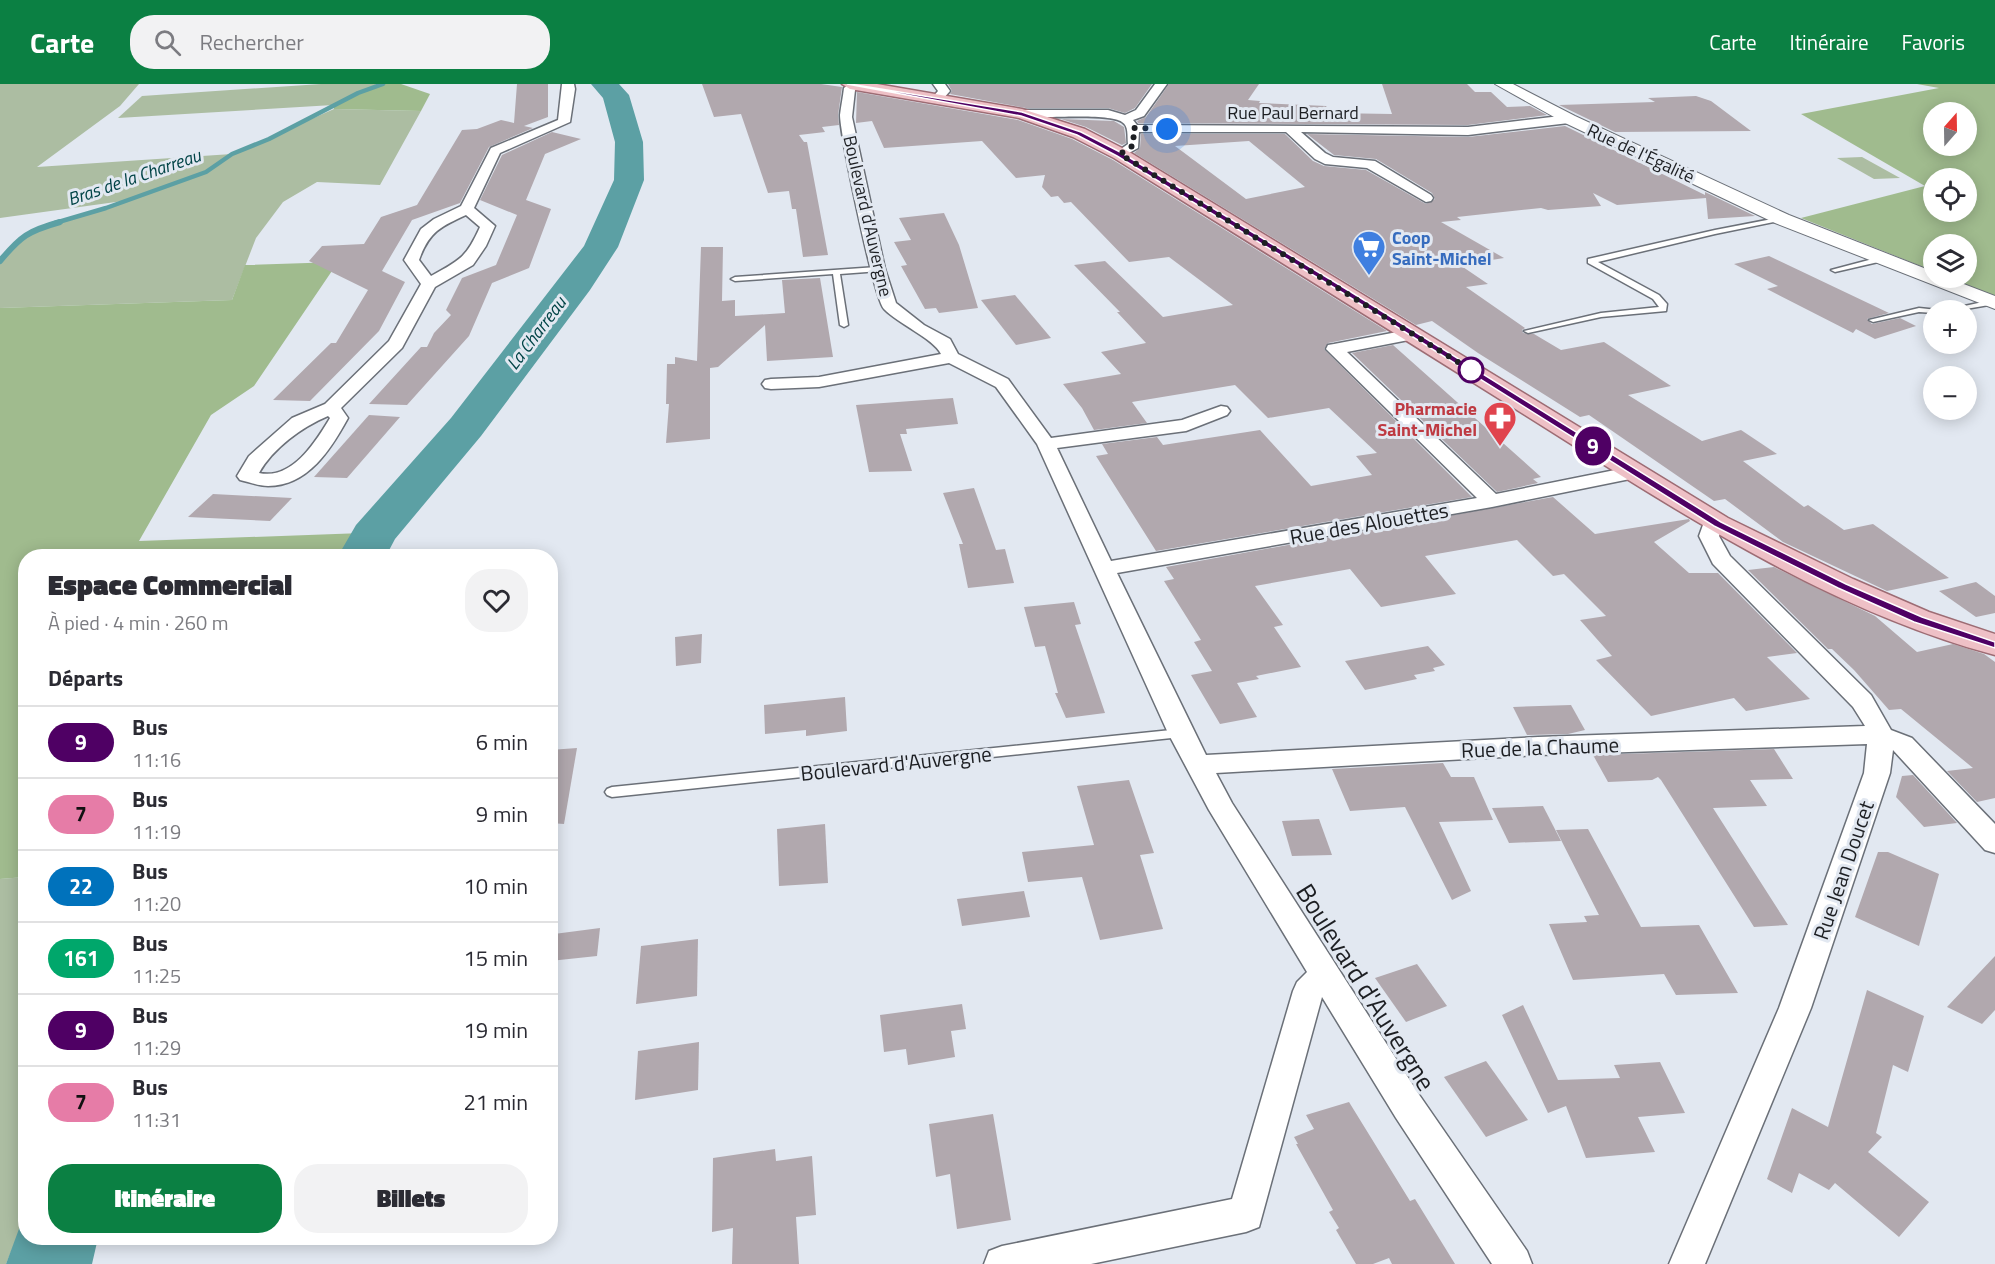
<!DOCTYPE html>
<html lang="fr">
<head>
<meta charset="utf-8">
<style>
	body { margin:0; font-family:"Titillium Web",sans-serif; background:#f2f2f3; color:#2b2b33; height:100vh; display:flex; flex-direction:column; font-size:22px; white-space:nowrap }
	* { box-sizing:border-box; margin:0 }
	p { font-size:20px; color:#7c7c81 }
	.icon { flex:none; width:33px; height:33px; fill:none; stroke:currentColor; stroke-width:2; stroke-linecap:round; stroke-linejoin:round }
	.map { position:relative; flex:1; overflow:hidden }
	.details { position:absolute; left:18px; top:465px; width:540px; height:696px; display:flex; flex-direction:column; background:#fff; border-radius:24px; box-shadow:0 3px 15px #0003 }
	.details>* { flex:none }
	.badge { padding:0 12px; border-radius:20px; font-size:21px; line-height:39px }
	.needle { width:39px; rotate:20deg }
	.fabs { position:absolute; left:1923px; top:18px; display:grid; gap:12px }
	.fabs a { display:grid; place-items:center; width:54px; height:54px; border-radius:50%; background:#fff; box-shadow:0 3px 15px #0003; font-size:30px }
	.you { position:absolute; width:30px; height:30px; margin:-15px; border:4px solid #fff; border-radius:50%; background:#1a73e8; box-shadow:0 0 0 9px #1a73e833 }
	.map>.badge { position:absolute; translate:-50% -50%; box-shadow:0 0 0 3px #fff }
	h2 { padding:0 30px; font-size:22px; line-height:54px }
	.round { display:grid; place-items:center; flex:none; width:63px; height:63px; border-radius:24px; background:#f2f2f3 }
	.overview { display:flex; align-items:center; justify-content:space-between; height:102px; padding:0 30px }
	h1 { font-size:28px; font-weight:800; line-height:45px }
	.action { display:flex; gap:12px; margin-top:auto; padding:12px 30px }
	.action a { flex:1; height:69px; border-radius:24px; background:#0b8043; color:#fff; font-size:24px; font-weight:800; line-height:69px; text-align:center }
	.action a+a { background:#f2f2f3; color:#2b2b33 }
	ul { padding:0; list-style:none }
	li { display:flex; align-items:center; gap:18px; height:72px; padding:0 30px; border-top:2px solid #e1e1e2 }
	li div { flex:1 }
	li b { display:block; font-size:22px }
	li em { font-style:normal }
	li .badge { min-width:66px; font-weight:700; text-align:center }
	header { display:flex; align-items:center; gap:36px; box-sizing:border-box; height:84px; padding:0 30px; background:#0b8043; color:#fff }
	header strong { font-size:28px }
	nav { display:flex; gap:33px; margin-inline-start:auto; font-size:21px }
	.search { width:420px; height:54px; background:#f2f2f3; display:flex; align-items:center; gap:15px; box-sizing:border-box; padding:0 21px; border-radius:24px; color:#7c7c81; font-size:22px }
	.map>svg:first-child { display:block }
	.green { fill:#acbda2 }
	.forest { fill:#a0bb8e; fill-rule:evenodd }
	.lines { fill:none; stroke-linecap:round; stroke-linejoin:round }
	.stream-far1 { stroke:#5ca0a4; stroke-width:4.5 }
	.stream { stroke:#5ca0a4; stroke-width:6 }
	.river { fill:#5ca0a4; fill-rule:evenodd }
	.building { fill:#b1a8ae; fill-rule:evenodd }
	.service-casing { stroke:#6b7078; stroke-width:3 }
	.minor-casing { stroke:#6b7078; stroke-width:3 }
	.tertiary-casing { stroke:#6b7078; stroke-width:2 }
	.primary-casing { stroke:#9d6c74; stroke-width:3 }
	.service { fill:#fff; fill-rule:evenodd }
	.minor { fill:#fff; fill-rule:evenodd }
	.tertiary { fill:#fff; fill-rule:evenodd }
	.primary { fill:#eec0c6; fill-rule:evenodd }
	.line { fill:#4f0064; stroke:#fff; stroke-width:1.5 }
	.walk { stroke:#1d1f23; stroke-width:6; stroke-dasharray:0 10.8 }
	.stop-dot { fill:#fff; stroke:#4f0064; stroke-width:3 }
	.labels { text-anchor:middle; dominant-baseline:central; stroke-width:6; stroke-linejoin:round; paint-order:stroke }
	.far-street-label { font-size:18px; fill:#1d1f23; stroke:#e2e8f1 }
	.far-water-label { font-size:18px; font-style:italic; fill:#004346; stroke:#e2e8f1 }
	.far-shop-label { font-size:18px; font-weight:bold; fill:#366cbe; stroke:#e2e8f1; text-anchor:start }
	.far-health-label { font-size:18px; font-weight:bold; fill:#be3a42; stroke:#e2e8f1; text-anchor:end }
	.street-label { font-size:21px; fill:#1d1f23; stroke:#e2e8f1 }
	.near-street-label { font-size:26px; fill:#1d1f23; stroke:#e2e8f1 }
</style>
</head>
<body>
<header>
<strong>Carte</strong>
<div class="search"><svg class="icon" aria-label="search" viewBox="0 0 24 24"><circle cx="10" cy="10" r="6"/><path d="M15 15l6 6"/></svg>Rechercher</div>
<nav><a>Carte</a><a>Itinéraire</a><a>Favoris</a></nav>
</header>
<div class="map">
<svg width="1995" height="1180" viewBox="0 0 1995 1180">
	<rect width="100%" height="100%" fill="#e2e8f1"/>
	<g class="green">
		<path d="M0 0H139L120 22 37 83 232 70 334 25 421 27 380 101 317 98 283 118 256 154 232 216 0 224V178L30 146 123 117 0 134Z"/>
		<path d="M321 0H377L333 21 118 34 142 12Z"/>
		<path d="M1862 73 1900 94 1874 95 1837 74Z"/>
		<path d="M25 793V1133L6 1180H0V795Z"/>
	</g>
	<g class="forest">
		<path d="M377 0H401L430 10 421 27 334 25 333 21Z"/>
		<path d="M1917 0H1995V212L1948 194H1966V160H1934L1933 187 1801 134 1925 102 1801 30 1939 4ZM1934 28H1966V62H1934ZM1934 94H1966V128H1934Z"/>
		<path d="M338 178 254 302 211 331 139 457 390 448 379 472H26L25 793 0 795V224L232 216 245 181Z"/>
	</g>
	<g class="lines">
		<path class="stream-far1" d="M55 139 106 124 206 88 232 70 269 55 358 9 383 0"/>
		<path class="stream" d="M0 177C21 152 28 147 60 138"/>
		<g class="river">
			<path d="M591 0H619L629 11 643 58 644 96 618 163 590 206 481 352 395 455 386 472H338L356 441 451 334 584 162 614 96 615 58 603 14Z"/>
			<path d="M26 1126V1154H98L92 1180H6Z"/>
		</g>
	</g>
	<g class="building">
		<path d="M517 0H548V33L524 42 533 44 489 63 460 119 412 136 382 187 405 198 379 247 310 317 273 316 331 259H336L368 206 309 177 322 162 364 160 381 133 417 121 462 46 477 45 501 36 514 39Z"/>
		<path d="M702 0H821L842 3 838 31 839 41 822 43 825 48 799 51 804 58H807L828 171 803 173 796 125H792L789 107 768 109 741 30 714 33Z"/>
		<path d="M948 0H1152L1135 24 1125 29 1108 24H1026L950 10 952 7Z"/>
		<path d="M1169 0H1259L1248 16 1260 17 1259 19 1326 22 1331 29 1392 30 1382 0H1467L1475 8H1491L1507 23 1530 22 1547 31 1468 41 1138 39 1137 37 1146 33Z"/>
		<path d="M857 8 1018 36 1072 55 1113 76 1387 247 1328 259 1324 265 1472 413 1156 467 1096 372 1108 370 1102 360 1157 353 1163 361 1260 346 1311 402 1372 391 1356 372 1377 369 1329 324 1268 334 1235 301 1132 318 1147 339 1094 346 1082 324 1063 300 1121 290 1101 268 1146 259 1117 228H1120L1074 181 1105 177 1163 233 1233 221 1169 173 1129 178 1071 118 1064 119 1058 112 1051 113 1042 103 1045 91 1016 94 982 57 884 64 872 37 856 39Z"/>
		<path d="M1696 12 1711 17 1751 47 1615 48 1559 21 1655 18 1648 14Z"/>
		<path d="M1061 35 1114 37 1124 43 1126 59 1122 61 1086 43Z"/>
		<path d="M1565 42 1705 111V108L1755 132 1708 135 1706 114 1617 121 1593 109 1601 122 1548 126 1541 124 1457 133 1461 136 1441 138 1504 174 1460 181 1488 200 1466 203 1525 244 1522 246 1523 249 1534 250 1561 266 1604 258 1671 302 1628 311 1702 357 1741 346 1777 370 1743 377 1804 423 1808 421 1844 446 1873 440 1949 494 1887 507 1783 458 1725 415 1714 417 1589 331 1580 333 1478 269 1432 237 1416 241 1134 69 1140 64 1141 50H1285L1313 77 1324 82 1366 86 1426 120 1435 115 1432 109 1376 75 1334 71 1307 50 1468 53ZM1249 57 1305 103 1246 115 1175 62Z"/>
		<path d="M552 48 581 55 545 70 526 116 551 125 529 184 492 199 469 252 407 321 369 320 421 263H427L434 249 451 231 446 226 462 194 496 181 517 131 480 116 502 71Z"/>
		<path d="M944 129 959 161 978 224 939 229 936 224 925 225 901 182 907 181 894 158 911 156 899 134Z"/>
		<path d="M701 163H723L722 217 735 216V232L785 229 782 196 820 194 833 273 767 277 765 241 718 283 710 284V355L666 359 669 320H666L667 280H675V273L697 277Z"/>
		<path d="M1769 172 1889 229 1867 235 1872 240 1900 234 1916 242 1875 255 1856 245 1853 249 1767 205 1778 202 1734 180Z"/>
		<path d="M1015 211 1051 254 1016 261 981 216Z"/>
		<path d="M1393 261 1541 393 1533 395 1538 399 1497 408 1352 269Z"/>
		<path d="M953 314 958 340 906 345 907 350H900L912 387 869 388 856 321Z"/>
		<path d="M369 331 400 333 347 394 314 393Z"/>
		<path d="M974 404 996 466 1005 465 1014 499 968 504 959 460H963L943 409Z"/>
		<path d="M213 410 292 414 270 437 188 433Z"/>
		<path d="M1553 413 1595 450 1689 435 1690 437 1654 458 1689 489H1718L1797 569 1767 573 1810 615 1746 627 1734 614 1651 632 1596 576 1612 572 1580 536 1606 532 1564 490 1553 492 1517 456 1425 472 1456 510 1381 523 1350 485 1255 502 1283 541 1274 543 1301 583 1256 592 1259 595 1237 599 1257 633 1220 640 1191 591 1212 587 1194 558 1201 556 1164 497 1174 495 1166 483Z"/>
		<path d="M1774 483 1875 532 1917 568 1953 560 1984 570 1995 578V714L1977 718 1947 687 1973 684 1901 625 1889 626 1854 586 1832 565H1828L1748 486Z"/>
		<path d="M1976 498 1995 512V529L1976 533 1939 507Z"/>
		<path d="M1074 518 1081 540 1075 541 1105 629 1066 634 1055 609H1058L1045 562 1035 563 1024 523Z"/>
		<path d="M702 550 701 579 676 582 675 553Z"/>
		<path d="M1428 562 1445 581 1433 584 1435 587 1414 591 1417 595 1365 606 1345 577Z"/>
		<path d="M845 613 847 647 806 652V646L765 650 764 621Z"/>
		<path d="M1571 621 1585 646 1568 650 1527 651 1513 623Z"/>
		<path d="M577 664 564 740 550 739V666Z"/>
		<path d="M1774 665 1793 695 1750 696 1767 722 1713 724 1788 841 1754 843 1661 696 1658 693 1652 696 1608 698 1593 671Z"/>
		<path d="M1443 679 1451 693H1474L1493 736 1439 738 1471 807 1452 816 1405 723 1350 727 1332 685Z"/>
		<path d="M1913 691 1957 739 1924 743 1896 713 1902 692Z"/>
		<path d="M1129 696 1154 769 1140 771 1163 845 1100 856 1082 793 1028 798 1022 768 1094 761 1077 702Z"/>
		<path d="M1543 722 1561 757 1509 759 1492 724Z"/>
		<path d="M1319 735 1332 771 1292 772 1282 737Z"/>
		<path d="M825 740 828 799 779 802 777 745Z"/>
		<path d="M1588 745 1641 843 1699 841 1738 909 1676 911 1664 890 1573 896 1549 840 1587 838 1584 832 1599 831 1556 746Z"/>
		<path d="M1878 768H1888L1939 790 1919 862 1855 833Z"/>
		<path d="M1024 807 1030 833 962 842 957 815Z"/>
		<path d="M600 844 597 872 550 877 554 850Z"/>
		<path d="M698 855 697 912 636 920 641 862Z"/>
		<path d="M1995 872V926L1982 940 1947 923Z"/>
		<path d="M1417 880 1447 922 1406 938 1375 894Z"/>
		<path d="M1867 906 1924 932 1908 988 1893 981 1876 1049 1882 1053 1868 1068 1929 1118 1899 1153 1835 1099 1829 1106 1799 1089 1792 1109 1767 1095 1792 1024 1828 1043Z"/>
		<path d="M962 920 966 945 951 947 955 973 908 981 906 965 884 968 880 931Z"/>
		<path d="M1523 921 1558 996 1620 994 1614 981 1660 978 1685 1029 1638 1033 1655 1068 1586 1074 1566 1022 1548 1029 1502 931Z"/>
		<path d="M699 958 698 1006 635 1016 638 967Z"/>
		<path d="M1486 977 1528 1036 1486 1053 1444 993Z"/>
		<path d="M1349 1018 1410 1117 1415 1115 1455 1180H1392L1389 1174 1373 1180H1356L1336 1146 1339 1144 1329 1128 1333 1126 1296 1060H1298L1294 1053 1314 1045 1306 1031Z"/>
		<path d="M993 1030 1011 1136 957 1145 950 1090 936 1093 929 1040Z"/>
		<path d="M775 1065 776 1077 812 1072 816 1131 796 1133 799 1180H732L733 1144 712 1148 713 1074Z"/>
	</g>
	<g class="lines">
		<defs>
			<g id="service">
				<path d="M1782 133 1786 135 1784 136 1715 150 1598 178 1659 211 1667 220 1666 227 1601 233 1528 249 1524 247 1601 229 1659 223 1653 215 1588 179V175L1715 146Z"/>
				<path d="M1884 172H1887V176L1835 188 1831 186Z"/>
				<path d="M877 183 881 185 880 187 840 190 848 241 844 243 840 241 833 190 735 197 731 195 735 193Z"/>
				<path d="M1992 216 1995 217V220L1960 226H1946Z"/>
				<path d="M1919 224 1938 226H1934V229L1919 228 1873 238 1869 236Z"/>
				<path d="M1181 645 1185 646 1187 649 1185 652 1181 653 612 713 607 711 605 708 607 705 612 703Z"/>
			</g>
			<g id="minor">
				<path d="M562 0H574L575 5 570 38 500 69 474 124 495 142 486 162 473 181 435 203 402 264 341 324 348 334C331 365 308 402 268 402 259 402 249 398 240 396L237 392 249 372 292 334 325 320 389 257 421 200 404 176 421 145 434 135 461 122 491 64 558 36ZM466 131 480 143C466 174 460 176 431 192L419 176C429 148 440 143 466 131ZM328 332 330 334C315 359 292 396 259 389 273 364 302 343 328 332Z"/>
				<path d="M849 0 862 1 855 6 852 33 885 185 896 219 924 241 950 255 958 270 1008 295 1051 354 1182 336 1221 322 1227 323 1230 327 1227 331 1186 347 1057 364 1111 477 1477 414 1326 265 1328 261 1334 260 1413 245 1421 250 1419 254 1347 268 1496 410 1635 382 1642 384 1645 388 1642 392 1635 394 1492 423 1117 489 1206 671 1538 653 1865 642 1853 623 1713 480 1699 452 1703 441 1718 434 1725 436 1728 440 1720 448 1719 452 1730 472 1871 611 1891 646 1912 654 1995 740V769L1985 766 1893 666 1890 689 1811 924 1705 1180H1669L1779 924 1864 689 1867 660 1538 671 1216 689 1232 719 1420 1012 1527 1167 1532 1180H1492L1396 1034 1322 913 1259 1143 1246 1148 1091 1180H984L989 1167 1002 1162 1232 1115 1293 907 1297 898 1307 888 1209 726 1168 649 1037 360 996 303 949 279 819 303 771 305 765 304 762 300 765 296 771 295 819 293 941 270C933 254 898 240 884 225 874 215 840 50 840 31 841 22 843 13 844 4Z"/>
				<path d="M933 0H945L950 7 942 16 938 17 932 14 938 7Z"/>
				<path d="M1155 0H1167L1144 32 1133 36 1137 41 1468 43 1569 31 1575 35 1569 39 1468 51 1301 48 1325 69 1333 73 1375 77 1431 111 1433 114 1431 117 1426 118 1367 84 1325 80 1315 75 1286 48H1139L1138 64 1120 74 1114 70 1128 60C1127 52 1129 42 1122 38 1109 29 1040 34 1022 34L1016 30 1022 26H1108L1125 31 1136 26Z"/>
			</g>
			<path id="tertiary" d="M1495 0H1513L1575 32 1789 131 1934 188V194H1948L1995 212V225L1775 139 1563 38Z"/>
			<path id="primary" d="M842 0H877L1022 25 1085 45 1126 66 1728 434 1853 495 1929 528 1995 550V571C1824 525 1673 424 1525 331 1388 245 1251 159 1114 74L1073 53 1019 34 850 5Z"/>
		</defs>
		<use href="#service" class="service-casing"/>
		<use href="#minor" class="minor-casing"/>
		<use href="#tertiary" class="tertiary-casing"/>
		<use href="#primary" class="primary-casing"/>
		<use href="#service" class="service"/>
		<use href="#minor" class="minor"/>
		<use href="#tertiary" class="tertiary"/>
		<use href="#primary" class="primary"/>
	</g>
	<path class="line" d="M847 0H850L1022 28 1081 48 1122 69 1351 208 1721 438 1846 500 1922 533 1995 558V564L1914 538 1838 504 1714 442 1346 211 1117 72 1077 51 1021 32Z"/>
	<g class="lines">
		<path class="walk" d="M1167 45 1133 44 1134 61 1120 70 1471 286"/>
	</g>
	<defs>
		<symbol id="supermarket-pin" viewBox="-11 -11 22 30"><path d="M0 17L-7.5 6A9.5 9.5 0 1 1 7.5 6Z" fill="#3f7fe0" stroke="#e2e8f1"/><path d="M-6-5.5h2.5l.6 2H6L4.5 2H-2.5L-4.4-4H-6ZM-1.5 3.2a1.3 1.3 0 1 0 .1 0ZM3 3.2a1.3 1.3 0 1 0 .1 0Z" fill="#fff"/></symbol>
		<symbol id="pharmacy-pin" viewBox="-11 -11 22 30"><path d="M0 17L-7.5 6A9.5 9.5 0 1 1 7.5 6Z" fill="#e0444e" stroke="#e2e8f1"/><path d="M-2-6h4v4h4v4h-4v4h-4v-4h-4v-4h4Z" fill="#fff"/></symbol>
	</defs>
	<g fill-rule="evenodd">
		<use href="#supermarket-pin" x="1350" y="144" width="38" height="52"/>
		<use href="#pharmacy-pin" x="1481" y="315" width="38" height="52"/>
	</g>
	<circle class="stop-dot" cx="1471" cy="286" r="12"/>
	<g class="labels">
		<g class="far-street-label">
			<text x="1293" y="28">Rue Paul Bernard</text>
			<text transform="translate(1641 69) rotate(25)">Rue de l'Égalité</text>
			<text transform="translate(868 132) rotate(77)">Boulevard d'Auvergne</text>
		</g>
		<g class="far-water-label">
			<text transform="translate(134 93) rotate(-19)">Bras de la Charreau</text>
			<text transform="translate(536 249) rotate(-53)">La Charreau</text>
		</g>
		<g class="far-shop-label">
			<text x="1392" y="153">Coop<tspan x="1392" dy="21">Saint-Michel</tspan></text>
		</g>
		<g class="far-health-label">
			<text x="1477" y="324">Pharmacie<tspan x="1477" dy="21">Saint-Michel</tspan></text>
		</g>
		<g class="street-label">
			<text transform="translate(1369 439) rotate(-10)">Rue des Alouettes</text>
			<text transform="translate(1540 663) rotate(-2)">Rue de la Chaume</text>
			<text transform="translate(896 679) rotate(-6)">Boulevard d'Auvergne</text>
			<text transform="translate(1843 786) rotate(-71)">Rue Jean Doucet</text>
		</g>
		<g class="near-street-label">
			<text transform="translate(1366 903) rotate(58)">Boulevard d'Auvergne</text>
		</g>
	</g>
</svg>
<div class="fabs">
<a><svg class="needle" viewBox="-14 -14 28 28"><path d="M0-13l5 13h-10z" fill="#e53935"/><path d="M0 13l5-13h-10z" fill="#7c7c81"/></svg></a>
<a><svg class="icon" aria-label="locate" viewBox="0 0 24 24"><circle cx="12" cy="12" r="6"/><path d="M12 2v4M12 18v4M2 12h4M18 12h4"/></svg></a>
<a><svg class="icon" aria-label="layers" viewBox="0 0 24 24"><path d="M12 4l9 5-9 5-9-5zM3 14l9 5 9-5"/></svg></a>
<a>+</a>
<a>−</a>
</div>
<div class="you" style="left:1167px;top:45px"></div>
<b class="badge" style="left:1593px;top:362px;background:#4f0064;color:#fff">9</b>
<section class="details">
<div class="overview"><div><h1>Espace Commercial</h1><p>À pied · 4 min · 260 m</p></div><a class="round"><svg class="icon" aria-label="heart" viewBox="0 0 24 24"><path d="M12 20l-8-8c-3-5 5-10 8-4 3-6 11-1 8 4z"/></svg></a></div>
<h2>Départs</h2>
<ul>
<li><span class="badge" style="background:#4f0064;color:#fff">9</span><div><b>Bus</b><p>11:16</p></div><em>6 min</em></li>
<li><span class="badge" style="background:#e67ca7;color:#111">7</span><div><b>Bus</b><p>11:19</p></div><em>9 min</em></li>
<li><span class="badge" style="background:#0072bc;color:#fff">22</span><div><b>Bus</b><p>11:20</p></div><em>10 min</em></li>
<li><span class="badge" style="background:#00a76b;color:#fff">161</span><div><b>Bus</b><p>11:25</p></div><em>15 min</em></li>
<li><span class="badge" style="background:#4f0064;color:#fff">9</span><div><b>Bus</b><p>11:29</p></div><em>19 min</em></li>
<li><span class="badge" style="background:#e67ca7;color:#111">7</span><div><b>Bus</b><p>11:31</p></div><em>21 min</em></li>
</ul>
<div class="action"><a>Itinéraire</a><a>Billets</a></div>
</section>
</div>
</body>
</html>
